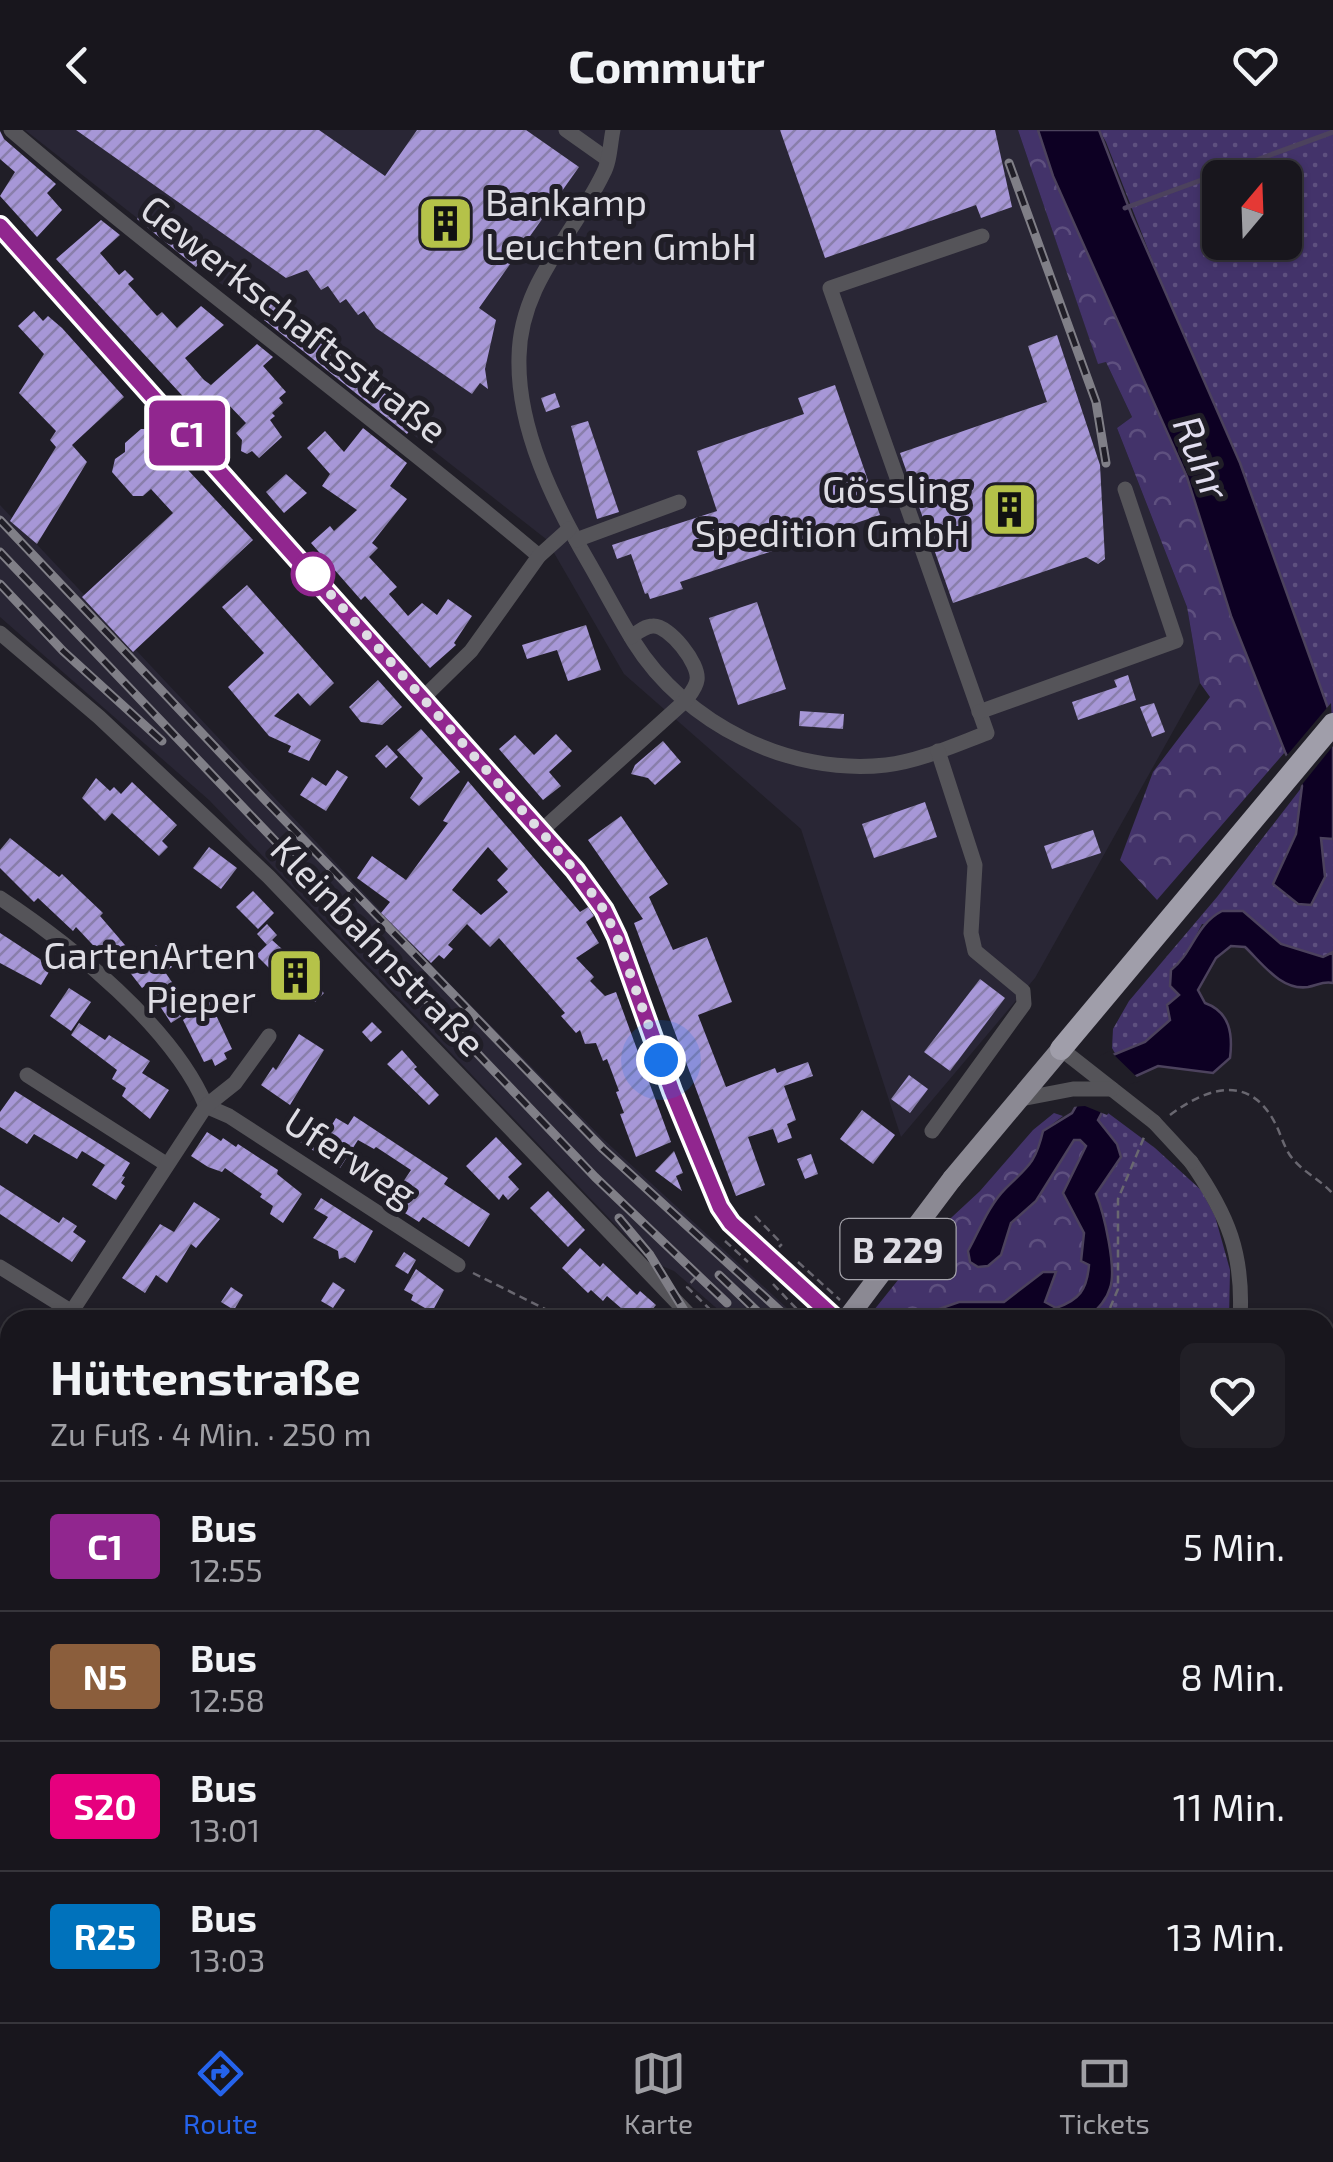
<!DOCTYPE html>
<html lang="de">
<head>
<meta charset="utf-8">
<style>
	body { margin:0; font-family:"Exo 2",sans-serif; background:#211f26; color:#f1f3f6; height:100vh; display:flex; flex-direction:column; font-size:38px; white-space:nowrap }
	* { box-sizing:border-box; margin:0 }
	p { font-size:32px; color:#9f9fa4 }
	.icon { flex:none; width:55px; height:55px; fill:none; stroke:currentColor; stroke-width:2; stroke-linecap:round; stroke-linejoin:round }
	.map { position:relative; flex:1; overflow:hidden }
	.panel { position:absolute; left:0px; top:1180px; width:1335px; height:712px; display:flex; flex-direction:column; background:#18161d; border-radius:30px 30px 0 0; box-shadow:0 2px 8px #0004,0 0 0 2px #36353b }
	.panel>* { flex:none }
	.badge { padding:0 20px; border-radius:8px; font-size:35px; line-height:65px }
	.needle { width:65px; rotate:19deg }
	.tools { position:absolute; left:1202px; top:30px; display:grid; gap:20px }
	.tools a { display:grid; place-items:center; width:100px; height:100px; border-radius:15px; background:#18161d; box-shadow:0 2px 8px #0004,0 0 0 2px #36353b; font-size:50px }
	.you { position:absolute; width:50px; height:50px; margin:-25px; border:8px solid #fff; border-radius:50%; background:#1a73e8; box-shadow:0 0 0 15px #1a73e833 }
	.map>.badge { position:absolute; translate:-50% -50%; box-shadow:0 0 0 5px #fff }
	.round { display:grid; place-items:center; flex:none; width:105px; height:105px; border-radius:15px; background:#211f26 }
	.head { display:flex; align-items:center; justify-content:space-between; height:170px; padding:0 50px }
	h1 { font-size:48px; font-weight:700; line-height:75px }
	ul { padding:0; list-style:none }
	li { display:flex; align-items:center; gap:30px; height:130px; padding:0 50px; border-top:2px solid #36353b }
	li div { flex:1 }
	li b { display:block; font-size:38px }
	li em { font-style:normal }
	li .badge { min-width:110px; font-weight:700; text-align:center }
	header { display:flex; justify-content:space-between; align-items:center; height:130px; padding:0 50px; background:#18161d; font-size:45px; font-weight:700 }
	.tabs { display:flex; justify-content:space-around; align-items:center; height:140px; border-top:2px solid #36353b; background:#18161d; font-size:28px; color:#9f9fa4 }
	.tabs a { display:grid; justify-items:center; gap:5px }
	.tabs .on { color:#2563eb }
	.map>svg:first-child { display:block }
	.built { fill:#292635 }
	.grass { fill:url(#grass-dots); fill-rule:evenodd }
	.forest { fill:url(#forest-crowns) }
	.park { fill:url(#park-tufts) }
	.water { fill:#0d0023; stroke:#4c425d; stroke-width:2.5 }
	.pier { fill:#201e27 }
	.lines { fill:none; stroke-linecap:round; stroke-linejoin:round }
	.stream { stroke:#4c425d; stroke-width:5 }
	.river { stroke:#0d0023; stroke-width:30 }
	.building { fill:url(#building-hatch); fill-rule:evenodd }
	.path { stroke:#696770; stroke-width:2.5; stroke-dasharray:8 5; stroke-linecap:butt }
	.minor { stroke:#555459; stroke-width:15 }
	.major { stroke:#8b8993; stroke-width:20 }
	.highway { stroke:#a09eaa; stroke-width:22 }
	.rail-casing { stroke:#807f87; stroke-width:9 }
	.rail { stroke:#201e27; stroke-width:5; stroke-dasharray:15; stroke-linecap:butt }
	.minor-bridge { stroke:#555459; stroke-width:15 }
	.major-bridge { stroke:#8b8993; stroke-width:20 }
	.line-casing { stroke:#fff; stroke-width:22 }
	.line { stroke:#91268f; stroke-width:15 }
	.walk { stroke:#dedde4; stroke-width:10; stroke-dasharray:0 18 }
	.stop-dot { fill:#fff; stroke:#91268f; stroke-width:5 }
	.labels { text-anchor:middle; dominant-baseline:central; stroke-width:10; stroke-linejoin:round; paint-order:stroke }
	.shield { fill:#201e27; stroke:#a5a4ab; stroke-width:2.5 }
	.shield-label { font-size:35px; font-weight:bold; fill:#dedde4 }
	.poi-label { font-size:38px; fill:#dedde4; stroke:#201e27; text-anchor:end }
	.street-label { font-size:38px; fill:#dedde4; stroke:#201e27 }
	.water-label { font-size:40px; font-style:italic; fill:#e2def0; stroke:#201e27 }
</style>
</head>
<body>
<header><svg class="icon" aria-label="back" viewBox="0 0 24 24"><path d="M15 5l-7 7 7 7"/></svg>Commutr<svg class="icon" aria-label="heart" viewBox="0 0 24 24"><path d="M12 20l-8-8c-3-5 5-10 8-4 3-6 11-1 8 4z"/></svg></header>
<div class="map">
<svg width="1333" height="1892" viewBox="0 0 1333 1892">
	<defs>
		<pattern id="grass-dots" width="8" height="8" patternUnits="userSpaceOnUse" patternTransform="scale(2.5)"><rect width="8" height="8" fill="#43336a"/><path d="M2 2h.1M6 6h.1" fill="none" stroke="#5e507f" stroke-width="1.8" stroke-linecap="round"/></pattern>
		<pattern id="forest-crowns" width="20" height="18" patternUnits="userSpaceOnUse" patternTransform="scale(2.5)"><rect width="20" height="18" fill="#43336a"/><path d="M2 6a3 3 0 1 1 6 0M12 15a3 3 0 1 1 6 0" fill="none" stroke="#5e507f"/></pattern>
		<pattern id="park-tufts" width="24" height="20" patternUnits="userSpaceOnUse" patternTransform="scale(2.5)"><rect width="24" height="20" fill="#43336a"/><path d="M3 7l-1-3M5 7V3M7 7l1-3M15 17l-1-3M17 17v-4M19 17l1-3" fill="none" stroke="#5e507f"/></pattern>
		<pattern id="building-hatch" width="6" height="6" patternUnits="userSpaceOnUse" patternTransform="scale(2.5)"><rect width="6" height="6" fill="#a797d7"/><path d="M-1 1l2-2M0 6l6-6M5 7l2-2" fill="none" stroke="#897eab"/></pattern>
	</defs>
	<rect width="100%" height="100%" fill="#201e27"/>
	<g class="built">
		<path d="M25 0H1018L1098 233 1106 232 1132 287 1117 298 1187 477 1200 553 1035 848 901 1007 801 699 624 544 546 409Z"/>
		<path d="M0 375 437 841 602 1008 800 1190H730L674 1141 650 1131 209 670 0 487Z"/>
		<path d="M0 1434 10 1439V1566L0 1558Z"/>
		<path d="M1325 1668 1333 1676V1743L1325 1735Z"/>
	</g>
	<g class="grass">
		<path d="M1099 0H1333V592L1106 12ZM1220 48H1285V112H1220Z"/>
		<path d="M1302 657 1296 704 1273 754 1325 747 1321 707 1333 709V822L1323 827 1281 814 1264 798 1202 794 1183 831 1180 865 1170 889 1145 912 1116 925 1112 918 1113 899 1129 871 1217 767Z"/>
		<path d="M1104 980 1155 1018 1201 1060 1215 1086 1230 1140 1229 1190H1086L1104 1172C1106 1135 1111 1098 1096 1064L1120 1026 1117 1014 1098 990Z"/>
		<path d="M1325 1618 1333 1625V1676L1325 1668Z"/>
		<path d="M296 1882 518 1883 512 1892H293Z"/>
	</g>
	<g class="forest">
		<path d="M1018 0H1038L1053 46 1187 347 1231 486 1285 622 1157 770 1120 730 1153 642 1210 567 1200 553 1187 477 1117 298 1132 287 1106 232 1098 234Z"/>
		<path d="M1054 983 1063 986 1043 1001C1035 1034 1027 1037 1005 1059 989 1075 979 1101 968 1121L1001 1126 1011 1093 1036 1071 1074 1009 1081 1010 1086 1016 1063 1063 1084 1103 1081 1130 1089 1135C1087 1159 1079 1170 1056 1178L1044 1172H959L937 1180 931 1190H866L938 1100 980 1061 1033 1000Z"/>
		<path d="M10 1787V1882L296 1883 293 1892H0V1789Z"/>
	</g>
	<path class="park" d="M10 1847V1882L261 1883 258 1892H0V1856Z"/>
	<g class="water">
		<path d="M1038 0H1099L1132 86 1240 333 1333 592V709L1321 708 1325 747 1311 775 1298 774 1273 754 1296 704 1302 656 1285 622 1231 486 1187 347 1053 46Z"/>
		<path d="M1222 781H1243L1281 814 1323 827 1333 822V853C1323 851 1318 855 1308 857 1281 861 1262 833 1245 817L1231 816 1216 828 1198 860 1205 873C1230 882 1233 904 1230 928L1213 943 1158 936 1127 950 1108 971 1098 990 1117 1014 1121 1027 1096 1064C1104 1083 1117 1139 1110 1158 1106 1172 1096 1180 1086 1190H931L936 1180 959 1172H1004L1043 1142H1056L1045 1172 1056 1178C1079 1170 1087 1160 1089 1135L1081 1131 1084 1103 1063 1063 1086 1016 1080 1010H1074L1036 1071 1011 1093 1001 1125 988 1136 978 1137 970 1132 968 1121C979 1101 989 1075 1005 1059 1027 1037 1035 1035 1043 1001L1072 983 1103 929 1145 912 1170 890 1167 875 1179 865 1170 856 1171 840C1193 823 1195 795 1222 781Z"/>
	</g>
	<g class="pier">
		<path d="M1331 573 1333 616 1296 662 1283 630Z"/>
		<path d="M1110 921 1141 951 1130 954 1107 985 1085 976 1071 977 1079 948 1101 925Z"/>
	</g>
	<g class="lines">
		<path class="stream" d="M1125 78 1333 2"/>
		<path class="river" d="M298 1892 301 1882"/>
	</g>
	<g class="building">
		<path d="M76 0H319L385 46 417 0H526L579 37 479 178 496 190 485 239 488 259 480 253 472 264 376 198 364 181 358 185 346 169 340 173 328 156 321 160 307 140 286 148Z"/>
		<path d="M780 0H995L1012 77 981 88 976 75 825 128Z"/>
		<path d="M0 1 4 9 56 54 47 63 62 80 37 107 0 66 15 42 0 29Z"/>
		<path d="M141 83 204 125 196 137 137 89Z"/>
		<path d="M101 90 120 105 100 123 119 145 125 140 134 149 128 154 157 186 162 182 177 198 201 176 224 195 185 228 204 250 211 255 257 214 273 227 263 236 286 262 279 268 283 273 272 283 275 286 270 290 282 307 259 328 252 321 247 324 241 321 242 310 236 303 246 293 225 271 203 288 56 129Z"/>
		<path d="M263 162 319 204 315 208 372 253 402 276 406 270 423 283 407 304 264 190 268 184 254 173Z"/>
		<path d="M34 181 43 191 48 186 62 198 124 267 72 315 87 332 37 414 10 391 56 317 50 310 56 301 19 263 44 224 18 196Z"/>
		<path d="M1057 205 1100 335 1105 429 1098 434 1086 427 953 473 900 323 1047 272 1028 216Z"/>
		<path d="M835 255 880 385 680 452 683 459 650 469 648 463 645 464 631 424 617 429 612 415 717 381 697 321 804 284 798 268Z"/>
		<path d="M555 263 560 277 546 282 541 268Z"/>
		<path d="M588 291 619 382 597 389 571 296Z"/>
		<path d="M363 298 407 333 390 356 407 369 372 413 378 418 369 427 397 457 389 464 408 486 422 473 437 485 448 469 472 486 454 513 456 515 430 538 365 466 361 470 311 413 330 396 334 401 357 380 322 356 330 344 307 318 325 301 344 322Z"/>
		<path d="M141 299H150L253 410 133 522 82 467 173 383 151 359 143 366H133L112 342 115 329 125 322V313Z"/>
		<path d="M286 344 307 363 284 383 266 362Z"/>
		<path d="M247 455 334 553 310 576 298 563 274 586 321 610 309 631 288 622 291 616 269 606 228 557 264 523 222 477Z"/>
		<path d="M757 472 786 559 738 575 709 488Z"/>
		<path d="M586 495 601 540 568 551 557 520 527 529 522 515Z"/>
		<path d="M1128 545 1136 570 1078 590 1072 572 1117 557 1114 550Z"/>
		<path d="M378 550 402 577 382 595 361 592 349 577Z"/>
		<path d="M1154 573 1165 602 1152 607 1140 577Z"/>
		<path d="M800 581 844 584 843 599 799 596Z"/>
		<path d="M421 599 460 642 419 676 410 668 423 648 397 620Z"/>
		<path d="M556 604 572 621 549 642 561 656 543 670 499 619 515 605 534 625Z"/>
		<path d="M663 611 681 632 655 655 648 648 631 644 635 635Z"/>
		<path d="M387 615 398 627 386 638 375 626Z"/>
		<path d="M337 640 348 647 326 681 300 665 312 647 326 656Z"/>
		<path d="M96 648 110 661 114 657 121 664 132 652 177 695 162 711 168 717 159 726 112 683 105 691 82 668Z"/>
		<path d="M468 651 580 782 588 777 594 786 586 792 599 813 576 828 594 847 590 851 605 866 616 862 671 1012 636 1027 620 984 624 983 616 962 619 961 607 929 603 931 596 913 585 914 580 900 576 903 561 886 565 883 499 808 490 817 467 794 448 815 453 819 444 829 439 825 431 833 381 783 390 772 357 748 372 726 406 750 448 693 443 691ZM488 717 508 739 497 750 508 762 481 785 452 760Z"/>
		<path d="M925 672 937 707 874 728 862 694Z"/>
		<path d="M621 686 668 754 649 767 673 820 707 807 732 872 698 885 726 957 775 938 777 943 808 932 813 946 784 956 796 990 787 994 792 1008 778 1013 773 999 748 1007 765 1055 736 1066 634 793 643 789 588 710Z"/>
		<path d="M1093 700 1101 723 1052 739 1044 716Z"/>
		<path d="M10 708 59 747 62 744 103 783 100 786 137 829 156 815 172 837 165 842 191 880 171 893 146 855 142 858 114 822 106 829 76 797 73 801 38 768 34 772 0 738V720Z"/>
		<path d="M209 717 237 738 221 759 193 738Z"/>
		<path d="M253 761 274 783 258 799 236 777Z"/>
		<path d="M267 794 277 805 267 815 257 804Z"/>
		<path d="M0 803 52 837 41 855 0 833Z"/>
		<path d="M272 810 321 854 318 857 324 863 315 872 302 860 296 865 256 825Z"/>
		<path d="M980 849 1005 868 950 941 924 922Z"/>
		<path d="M69 858 91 872 71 901 50 886Z"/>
		<path d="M215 866 225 879 216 885 232 919 224 923 227 929 215 936 212 929 204 932 183 890Z"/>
		<path d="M372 892 382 902 371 912 362 902Z"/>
		<path d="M79 893 105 910 109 905 150 931 142 943 169 960 150 989 122 966 126 958 112 949 117 940 71 905Z"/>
		<path d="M299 904 324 920 290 975 261 955 273 937 276 940Z"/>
		<path d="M402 920 417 937 414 939 439 965 429 975 387 934Z"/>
		<path d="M909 945 928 959 910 983 891 969Z"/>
		<path d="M15 961 130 1033 122 1046 125 1047 121 1053 125 1056 116 1070 92 1055 105 1035 82 1021 77 1029 34 1004 27 1014 0 997V982Z"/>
		<path d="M862 980 895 1005 873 1034 840 1009Z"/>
		<path d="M354 986 448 1048 444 1054 490 1084 469 1117 423 1087 419 1092 389 1073 411 1040 376 1017 374 1019 358 1010 340 1038 297 1010 304 999 322 1011 336 988 348 995Z"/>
		<path d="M207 1002 221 1011 223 1008 236 1017 238 1014 278 1040 277 1044 302 1064 283 1093 270 1084 273 1076 260 1067 262 1064 225 1038 222 1042 208 1037 191 1026Z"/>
		<path d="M496 1007 522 1034 508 1047 519 1059 508 1070 503 1064 499 1070 466 1036Z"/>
		<path d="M674 1021 683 1043 676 1046 682 1061 655 1041Z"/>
		<path d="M811 1024 818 1044 805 1049 797 1029Z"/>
		<path d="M0 1055 59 1093 63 1087 77 1096 73 1102 86 1111 72 1132 0 1084Z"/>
		<path d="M548 1061 585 1100 568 1117 530 1078Z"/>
		<path d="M321 1068 373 1101 355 1133 345 1127 339 1129 338 1121 313 1108 328 1087 314 1079Z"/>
		<path d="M194 1072 220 1089 196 1118 191 1114 167 1153 156 1145 145 1163 122 1148 160 1094 174 1102Z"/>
		<path d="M580 1118 600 1137 603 1133 637 1165 640 1161 656 1175 644 1190H635L607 1166 603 1171 591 1160 588 1163 562 1138Z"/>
		<path d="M404 1122 416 1130 408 1144 395 1136Z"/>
		<path d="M416 1139 444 1160 432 1182 411 1170 413 1165 404 1160Z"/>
		<path d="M333 1152 345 1160 333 1178 321 1171Z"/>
		<path d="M231 1157 243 1165 234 1180 221 1172Z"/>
	</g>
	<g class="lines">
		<g class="path">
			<path d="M1170 985C1206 958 1249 943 1275 993 1281 1004 1284 1018 1292 1028 1303 1042 1321 1050 1333 1064"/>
			<path d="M755 1086 782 1114 779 1117"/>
			<path d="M725 1111 748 1132"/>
			<path d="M798 1132 840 1170"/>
			<path d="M473 1143 567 1190"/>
			<path d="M696 1147 687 1157 721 1190"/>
			<path d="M773 1154 807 1190"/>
			<path d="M1105 1190 1118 1159V1069L1145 1005"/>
			<path d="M1325 1233H1333"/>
			<path d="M0 1854 10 1847"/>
			<path d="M83 1892 89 1882"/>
			<path d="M236 1892 241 1882"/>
			<path d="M476 1892 481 1882"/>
		</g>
		<g class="minor">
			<path d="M11 0C183 147 366 280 539 426"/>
			<path d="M566 0 607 29"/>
			<path d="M613 0C610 14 610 32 603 44 573 106 520 154 519 227 517 299 554 373 589 433 604 459 618 486 634 512 685 594 790 646 886 635 920 631 955 615 987 603L830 158 982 106"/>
			<path d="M0 96 575 739 604 780 617 807 672 961 720 1077 731 1093 837 1190"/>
			<path d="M576 410 679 372"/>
			<path d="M0 503 99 587 269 747 694 1190"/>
			<path d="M424 567 471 521 539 426 569 399"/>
			<path d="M979 582 1176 511 1125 359"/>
			<path d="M542 700 685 571C690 564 696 558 697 550 700 534 669 495 653 496 645 496 638 502 631 507"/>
			<path d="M0 768C71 815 173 897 206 976"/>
			<path d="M1061 919 1154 992"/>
			<path d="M27 945 166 1034"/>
			<path d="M1021 969 1073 959H1112"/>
			<path d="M206 976 229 986 458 1135"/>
			<path d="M932 1001 1024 874 1023 861 975 821 971 803 975 735 938 621"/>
			<path d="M1191 1032C1228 1085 1244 1124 1240 1190"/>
			<path d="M0 1137 85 1190"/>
			<path d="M72 1181 206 976 235 953 269 906"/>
			<path d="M0 1418 10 1424"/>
			<path d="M1325 1453 1333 1460"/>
			<path d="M1325 1569 1333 1576"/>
			<path d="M1325 1599 1333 1607"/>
			<path d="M0 1630 10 1626"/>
			<path d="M1325 1758 1333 1765"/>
			<path d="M758 1882 765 1892"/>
			<path d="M962 1882 970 1892"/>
			<path d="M1109 1882 1117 1892"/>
			<path d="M897 1892 908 1882"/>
		</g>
		<g class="major">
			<path d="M952 1049 1061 919"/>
			<path d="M423 1892 427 1882"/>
		</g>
		<path class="highway" d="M1061 919 1333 594"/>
		<defs>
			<g id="rail">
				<path d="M1009 33 1096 272 1106 333"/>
				<path d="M0 390 267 672 603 1019 790 1190"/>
				<path d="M0 422 595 1047 727 1173"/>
				<path d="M0 454 63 521 162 611"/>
				<path d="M619 1088 650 1125 690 1190"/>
				<path d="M719 1145 766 1190"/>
				<path d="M1325 1683 1333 1691"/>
				<path d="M1325 1705 1333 1712"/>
			</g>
		</defs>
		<use href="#rail" class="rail-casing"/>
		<use href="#rail" class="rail"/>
		<path class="minor-bridge" d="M1154 992 1191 1032"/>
		<path class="major-bridge" d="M846 1190 952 1049"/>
	</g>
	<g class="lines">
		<defs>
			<path id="line" d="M0 96 575 740 604 780 617 807 672 961 720 1077 731 1093 837 1190"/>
		</defs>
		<use href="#line" class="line-casing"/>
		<use href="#line" class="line"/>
		<path class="walk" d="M313 444 310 441 575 740 604 780 617 807 661 930"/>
	</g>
	<defs>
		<symbol id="building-square" viewBox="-11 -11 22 22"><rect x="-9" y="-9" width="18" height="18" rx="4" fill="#b5c249" stroke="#201e27"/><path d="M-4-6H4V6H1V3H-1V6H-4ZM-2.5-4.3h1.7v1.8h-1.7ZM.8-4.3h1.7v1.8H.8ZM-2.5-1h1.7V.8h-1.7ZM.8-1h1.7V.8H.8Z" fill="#111"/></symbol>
	</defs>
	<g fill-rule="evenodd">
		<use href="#building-square" x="414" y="62" width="63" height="63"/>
		<use href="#building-square" x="978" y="348" width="63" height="63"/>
		<use href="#building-square" x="264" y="814" width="63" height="63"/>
	</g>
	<circle class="stop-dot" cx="313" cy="444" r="20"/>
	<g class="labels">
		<rect class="shield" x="840.5" y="1089" width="115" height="60" rx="8"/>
		<g class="shield-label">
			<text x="898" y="1119">B 229</text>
		</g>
		<g class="poi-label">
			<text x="485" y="71" text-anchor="start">Bankamp<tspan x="485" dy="44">Leuchten GmbH</tspan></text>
			<text x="970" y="358">Gössling<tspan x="970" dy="44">Spedition GmbH</tspan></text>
			<text x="256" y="824">GartenArten<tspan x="256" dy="44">Pieper</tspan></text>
		</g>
		<g class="street-label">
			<text transform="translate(295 188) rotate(38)">Gewerkschaftsstraße</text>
			<text transform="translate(379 815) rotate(46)">Kleinbahnstraße</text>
			<text transform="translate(351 1026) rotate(33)">Uferweg</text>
		</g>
		<g class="water-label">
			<text transform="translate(1203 327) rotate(68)">Ruhr</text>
		</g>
	</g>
</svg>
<div class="tools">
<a><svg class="needle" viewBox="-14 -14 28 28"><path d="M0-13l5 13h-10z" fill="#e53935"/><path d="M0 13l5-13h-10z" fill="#9f9fa4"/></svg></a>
</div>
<div class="you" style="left:661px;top:930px"></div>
<b class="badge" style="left:187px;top:303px;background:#91268f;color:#fff">C1</b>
<section class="panel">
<div class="head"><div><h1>Hüttenstraße</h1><p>Zu Fuß · 4 Min. · 250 m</p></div><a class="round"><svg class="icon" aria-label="heart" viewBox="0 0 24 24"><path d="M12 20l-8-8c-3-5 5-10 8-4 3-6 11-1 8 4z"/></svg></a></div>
<ul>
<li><span class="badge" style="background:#91268f;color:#fff">C1</span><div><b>Bus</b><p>12:55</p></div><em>5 Min.</em></li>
<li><span class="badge" style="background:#8b5e3c;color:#fff">N5</span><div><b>Bus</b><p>12:58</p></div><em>8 Min.</em></li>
<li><span class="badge" style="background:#e6007e;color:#fff">S20</span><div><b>Bus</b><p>13:01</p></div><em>11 Min.</em></li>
<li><span class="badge" style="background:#0072bc;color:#fff">R25</span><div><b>Bus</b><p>13:03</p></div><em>13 Min.</em></li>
</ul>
</section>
</div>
<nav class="tabs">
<a class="on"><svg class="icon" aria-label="directions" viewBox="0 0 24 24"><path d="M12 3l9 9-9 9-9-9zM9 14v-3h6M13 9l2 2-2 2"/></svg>Route</a>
<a><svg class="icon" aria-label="map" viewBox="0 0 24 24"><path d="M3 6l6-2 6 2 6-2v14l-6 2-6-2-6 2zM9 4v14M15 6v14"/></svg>Karte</a>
<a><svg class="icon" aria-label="tickets" viewBox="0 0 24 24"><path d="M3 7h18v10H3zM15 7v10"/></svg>Tickets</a>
</nav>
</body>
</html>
